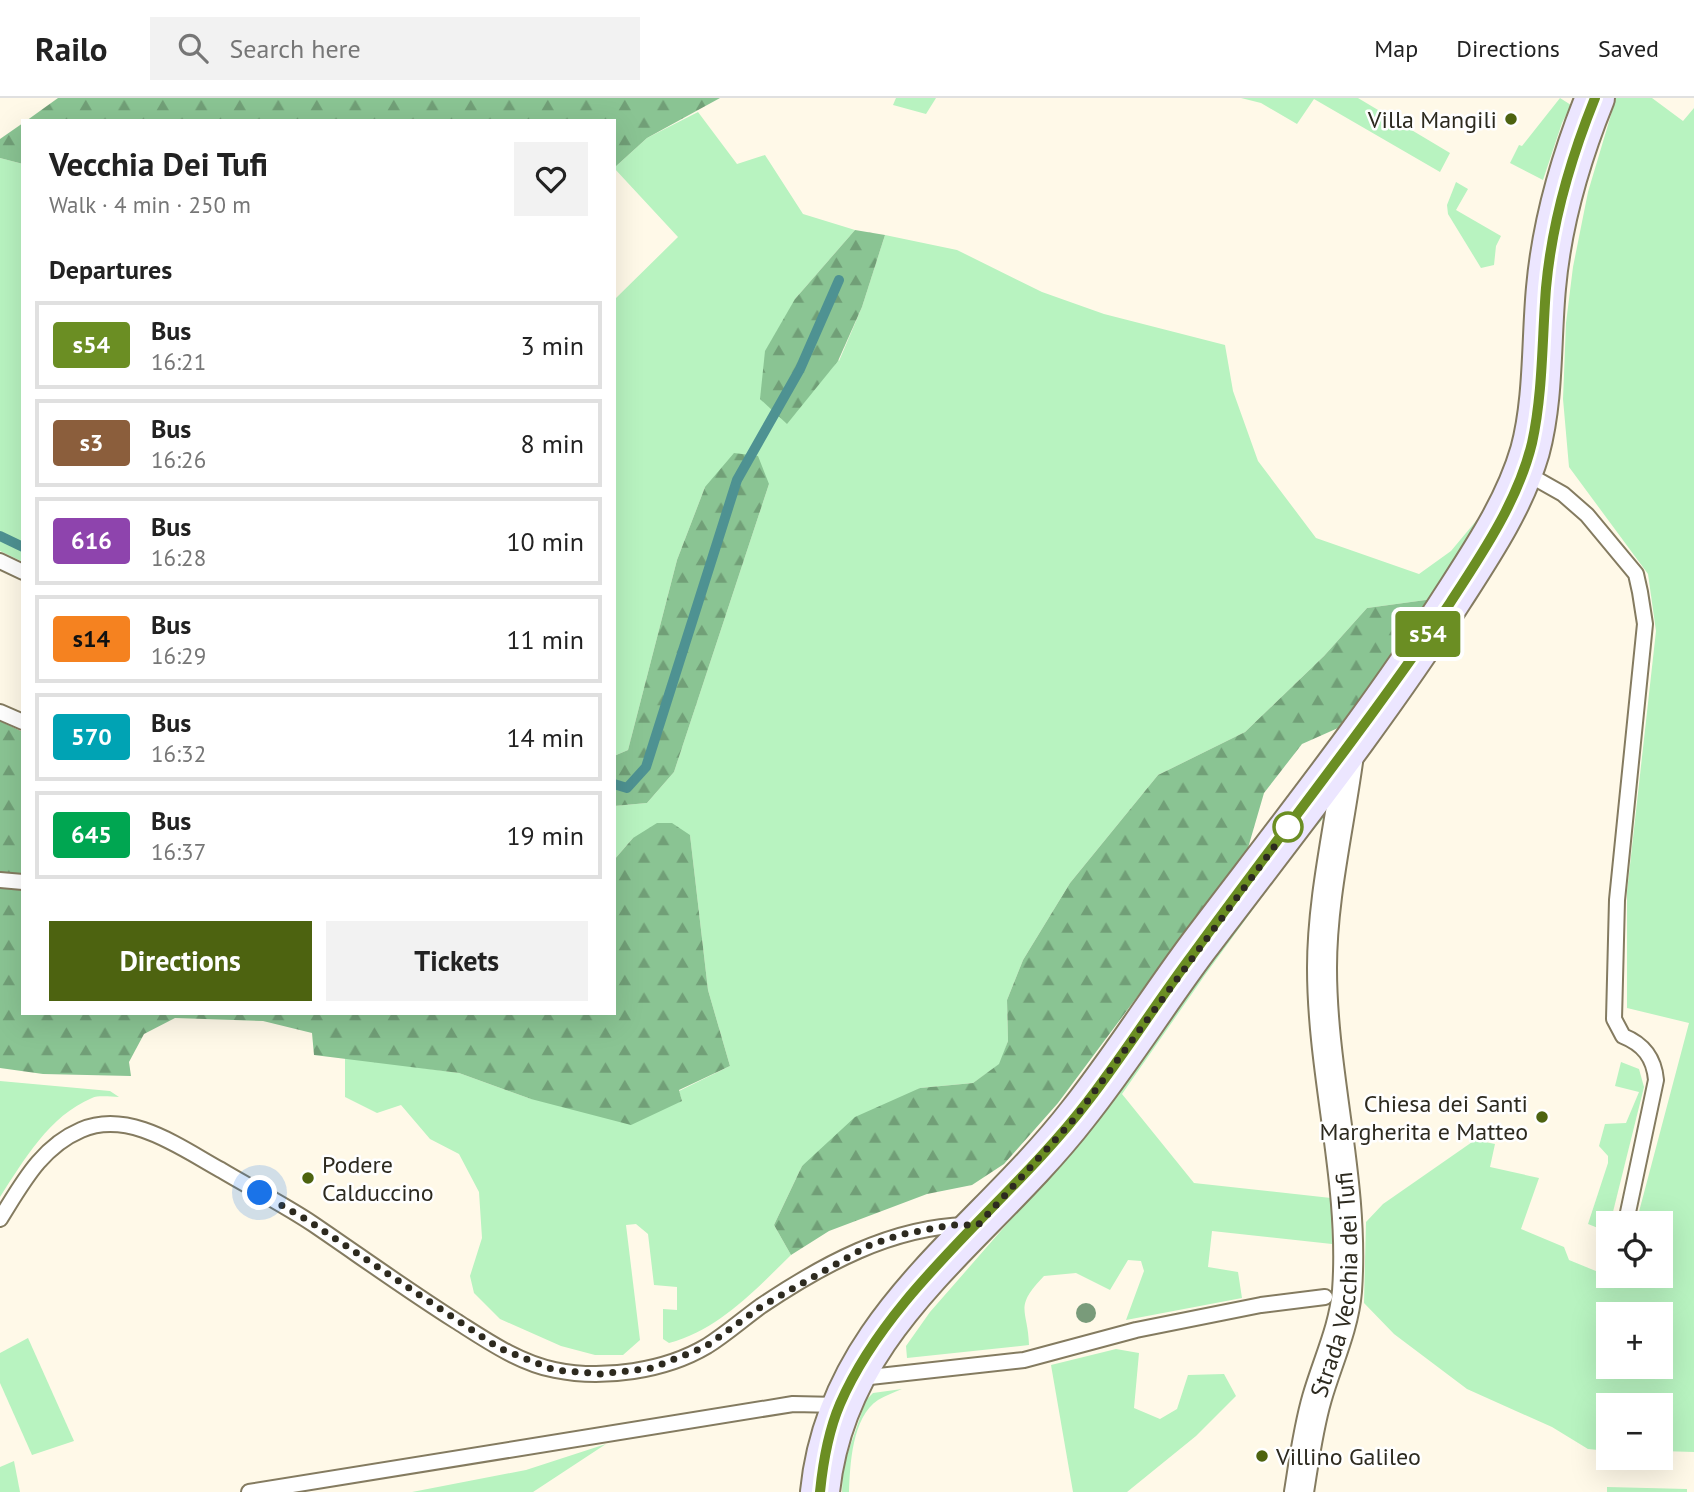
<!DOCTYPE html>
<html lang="en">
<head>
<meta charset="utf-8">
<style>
	body { margin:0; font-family:"PT Sans",sans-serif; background:#f2f2f2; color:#222; height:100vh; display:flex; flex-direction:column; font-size:26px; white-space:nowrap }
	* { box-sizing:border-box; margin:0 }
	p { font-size:23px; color:#767676 }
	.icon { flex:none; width:38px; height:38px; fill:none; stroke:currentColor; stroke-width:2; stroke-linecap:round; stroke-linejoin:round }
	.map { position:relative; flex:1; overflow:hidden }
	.side { position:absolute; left:21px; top:21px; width:595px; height:896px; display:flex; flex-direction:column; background:#fff; border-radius:0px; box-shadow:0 7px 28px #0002 }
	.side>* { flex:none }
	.badge { padding:0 14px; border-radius:5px; font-size:24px; line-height:46px }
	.controls { position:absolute; left:1596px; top:1113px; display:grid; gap:14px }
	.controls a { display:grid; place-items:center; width:77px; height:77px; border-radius:0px; background:#fff; box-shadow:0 7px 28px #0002; font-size:35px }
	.you { position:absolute; width:35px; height:35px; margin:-18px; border:5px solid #fff; border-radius:50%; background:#1a73e8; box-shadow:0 0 0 10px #1a73e833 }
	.map>.badge { position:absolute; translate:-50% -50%; box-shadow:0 0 0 4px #fff }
	h2 { padding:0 28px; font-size:26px; line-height:63px }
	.round { display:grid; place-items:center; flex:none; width:74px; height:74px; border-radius:0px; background:#f2f2f2 }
	.overview { display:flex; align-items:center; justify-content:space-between; height:119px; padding:0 28px }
	h1 { font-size:33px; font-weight:700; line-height:52px }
	.action { display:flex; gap:14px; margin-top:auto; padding:14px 28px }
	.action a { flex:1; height:80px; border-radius:0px; background:#4d6310; color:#fff; font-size:28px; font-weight:700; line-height:80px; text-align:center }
	.action a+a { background:#f2f2f2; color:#222 }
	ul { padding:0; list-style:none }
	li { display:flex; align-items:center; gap:21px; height:88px; margin:0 14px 10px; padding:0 14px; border:4px solid #e0e0e0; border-radius:0px }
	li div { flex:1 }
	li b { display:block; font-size:26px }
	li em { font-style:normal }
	li .badge { min-width:77px; font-weight:700; text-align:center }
	header { display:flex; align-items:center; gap:42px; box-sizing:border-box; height:98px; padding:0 35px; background:#fff; border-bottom:2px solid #e0e0e0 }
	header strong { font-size:33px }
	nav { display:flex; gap:38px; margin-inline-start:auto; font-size:24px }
	.search { width:490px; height:63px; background:#f2f2f2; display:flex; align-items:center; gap:18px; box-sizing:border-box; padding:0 24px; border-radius:0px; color:#767676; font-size:26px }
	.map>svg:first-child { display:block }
	.green { fill:#b8f3c0; fill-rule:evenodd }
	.forest { fill:url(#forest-firs) }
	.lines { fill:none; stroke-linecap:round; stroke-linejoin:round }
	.stream { stroke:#4e9292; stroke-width:10 }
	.lane-casing { stroke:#847b60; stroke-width:18 }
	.street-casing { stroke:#847b60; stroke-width:32 }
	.secondary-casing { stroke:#847b60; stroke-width:42 }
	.lane { stroke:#fff; stroke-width:14 }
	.street { stroke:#fff; stroke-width:28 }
	.secondary { stroke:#ece6ff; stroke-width:38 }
	.tree { fill:#799b7a }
	.line-casing { stroke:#fff; stroke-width:16 }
	.line { stroke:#6b8e23; stroke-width:10 }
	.walk { stroke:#2d2a1f; stroke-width:7; stroke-dasharray:0 12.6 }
	.poi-dot { fill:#4d6310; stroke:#fff; stroke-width:2.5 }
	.stop-dot { fill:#fff; stroke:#6b8e23; stroke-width:3.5 }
	.labels { text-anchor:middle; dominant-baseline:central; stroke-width:5; stroke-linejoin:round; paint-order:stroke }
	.poi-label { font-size:24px; fill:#2d2a1f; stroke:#fff; text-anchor:end }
	.street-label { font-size:24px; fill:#2d2a1f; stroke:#fff }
</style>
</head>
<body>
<header>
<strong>Railo</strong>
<div class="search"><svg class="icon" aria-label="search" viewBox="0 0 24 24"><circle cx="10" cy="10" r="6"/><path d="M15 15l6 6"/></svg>Search here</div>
<nav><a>Map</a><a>Directions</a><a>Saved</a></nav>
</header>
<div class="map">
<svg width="1694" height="1394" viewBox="0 0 1694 1394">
	<defs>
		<pattern id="forest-firs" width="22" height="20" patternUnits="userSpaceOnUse" patternTransform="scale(1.75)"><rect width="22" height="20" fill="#8ac493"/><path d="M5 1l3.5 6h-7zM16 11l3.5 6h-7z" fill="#719f77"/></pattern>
	</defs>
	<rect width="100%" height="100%" fill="#fff9e8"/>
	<g class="green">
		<path d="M896 0H936L926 16 893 7Z"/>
		<path d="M1241 0H1358L1450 55 1440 74 1314 1 1297 26 1261 5Z"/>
		<path d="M1560 0 1571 7 1562 25 1543 82 1510 65 1519 47 1522 48Z"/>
		<path d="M1616 0H1652L1683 23 1694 10V1354L1661 1353V1307H1608V1353L1588 1351 1552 1329 1467 1291 1394 1236 1364 1205 1366 1124 1383 1106 1475 1042 1495 1046 1490 1069 1539 1080 1521 1131 1564 1149 1569 1162 1608 1178H1661V1125H1636L1689 925 1627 910V794L1656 533 1648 476 1569 369 1563 301 1566 225 1573 169 1588 94ZM1608 1216H1661V1269H1608Z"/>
		<path d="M698 14 737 66 765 57 803 116 855 132 795 201 839 263 862 209 885 137 957 152 1042 194 1104 216 1225 247 1233 293 1258 363 1316 440 1419 476 1451 453 1496 399 1433 501 1367 510 1324 558 1245 634 1158 677 1070 785 1023 862 1007 902 1008 943 1000 966 973 985 920 990 802 1068 774 1127 791 1157C755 1192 720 1231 669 1245L663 1241V1211L677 1212V1189L654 1187 648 1136 636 1126 626 1127 640 1242 623 1257H595L561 1248 500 1221 474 1195 470 1178 482 1140 479 1094 459 1056 430 1041 401 1007 377 1015 345 999V959L459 975 531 1001 682 1003 679 993 730 968 708 892 690 737 633 740 614 762V708L647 705 674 674 769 386 705 389 677 462 628 652 614 658V202L678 139 614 70 647 40Z"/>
		<path d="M0 60 23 66V464L0 453Z"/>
		<path d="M1456 84 1468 91 1456 112 1501 138 1496 148 1494 167 1481 170 1448 116 1447 107Z"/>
		<path d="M1325 711 1327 716 1300 747 1205 877 1122 996 1194 1085 1331 1100 1332 1146 1212 1133 1208 1169 1238 1174 1242 1200 1126 1222 1144 1173 1141 1163 1128 1162 1110 1192 1076 1175 1044 1178C1013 1210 1028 1211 1029 1247L907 1260 906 1248 930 1214 1090 1031 1302 736Z"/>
		<path d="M1621 964 1639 971 1644 989 1608 1134 1588 1126 1608 1065V1058L1599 1048 1605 1026 1626 1025 1639 994 1615 988Z"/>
		<path d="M0 983 110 993 119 999C111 999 99 997 92 1000 49 1018 24 1062 0 1099Z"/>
		<path d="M28 1240 74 1343 32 1357 0 1285V1255Z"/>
		<path d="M1116 1251 1139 1255 1134 1310 1160 1321 1177 1311 1188 1277 1224 1276 1236 1298 1196 1338 1127 1394H1073L1051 1267Z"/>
		<path d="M902 1291C894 1294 885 1298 878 1302 852 1319 850 1367 849 1394H842L843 1369 866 1302 873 1295Z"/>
		<path d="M606 1346 533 1394H412L526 1372Z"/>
		<path d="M14 1363 20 1394H0V1369Z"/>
		<path d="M1607 1389 1687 1391V1394H1607Z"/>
	</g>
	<g class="forest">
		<path d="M58 0H720L647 40 614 70V23H26Z"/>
		<path d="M23 25V66L0 60V41Z"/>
		<path d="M855 132 885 137 862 209 838 263 787 326 760 301 765 253 795 201Z"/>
		<path d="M734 355 758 358 769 386 674 674 647 705 614 708V658L628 652 677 462 705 389Z"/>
		<path d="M1433 501 1338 630 1302 646 1264 695 1248 750 1058 1005 1004 1066 972 1087 927 1096 829 1133 791 1157 774 1127 802 1068 855 1019 920 990 973 985 999 966 1008 943 1007 902 1023 862 1070 785 1158 677 1245 634 1324 558 1367 510Z"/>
		<path d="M0 623 23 634V915H614V762L633 740 657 725H672L690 737 708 892 730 968 679 992 682 1003 631 1027 531 1001 459 975 314 957 312 935 263 923 175 920 144 936 129 964 131 978 43 976 0 970Z"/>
	</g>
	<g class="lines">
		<g class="stream">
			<path d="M0 438 23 449"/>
			<path d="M614 686 627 690 646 669 737 382 800 271 839 182"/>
		</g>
		<defs>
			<g id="lane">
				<path d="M1524 374 1563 396 1587 417 1636 476 1640 494 1645 526 1617 802 1614 921 1623 938C1643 946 1654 959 1656 982L1627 1119"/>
				<path d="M0 463 23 474"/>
				<path d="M0 614 23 624"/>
				<path d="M0 782 23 784"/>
				<path d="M0 1121C22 1086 41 1049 81 1032 129 1011 181 1050 221 1072 251 1090 283 1106 313 1126 360 1158 407 1192 456 1223 486 1242 519 1265 555 1272 603 1282 665 1273 707 1248 726 1236 743 1221 761 1208 822 1167 891 1129 966 1127"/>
				<path d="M861 1280 1024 1262 1136 1232 1261 1207 1325 1199"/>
				<path d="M249 1394 793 1306 839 1307"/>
			</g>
			<g id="street">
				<path id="s1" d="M1299 1394C1304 1363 1308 1331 1317 1300 1327 1265 1344 1230 1347 1193 1355 1085 1322 978 1322 870 1322 797 1341 722 1350 649"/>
			</g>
			<path id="secondary" d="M820 1394C837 1224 982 1140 1078 1016 1121 962 1157 904 1198 849 1285 734 1376 620 1454 498 1483 453 1515 405 1530 353 1544 301 1541 243 1546 190 1552 123 1570 62 1595 0"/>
		</defs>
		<use href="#lane" class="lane-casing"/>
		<use href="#street" class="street-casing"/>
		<use href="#secondary" class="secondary-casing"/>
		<use href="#lane" class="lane"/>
		<use href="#street" class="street"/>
		<use href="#secondary" class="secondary"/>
	</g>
	<circle class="tree" cx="1086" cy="1215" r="10"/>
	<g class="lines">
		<defs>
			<path id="line" d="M820 1394C823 1364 828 1334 840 1306 890 1190 1012 1103 1088 1003 1125 955 1157 904 1193 856 1278 739 1369 625 1450 505 1482 456 1518 403 1532 345 1543 295 1542 241 1546 190 1552 123 1570 62 1595 0"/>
		</defs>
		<use href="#line" class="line-casing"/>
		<use href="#line" class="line"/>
		<path class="walk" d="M260 1095 309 1123 499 1250 554 1272 601 1276 652 1270 705 1249 762 1208 868 1148 899 1137 951 1127H978L1075 1020 1291 726 1288 729"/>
	</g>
	<g class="poi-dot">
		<circle cx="1511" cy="21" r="7"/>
		<circle cx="1542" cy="1019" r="7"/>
		<circle cx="308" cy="1080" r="7"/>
		<circle cx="1262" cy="1358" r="7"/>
	</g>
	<circle class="stop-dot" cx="1288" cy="729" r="14"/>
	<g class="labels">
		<g class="poi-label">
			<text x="1497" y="21">Villa Mangili</text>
			<text x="1528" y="1005">Chiesa dei Santi<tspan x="1528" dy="28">Margherita e Matteo</tspan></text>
			<text x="322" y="1066" text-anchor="start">Podere<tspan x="322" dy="28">Calduccino</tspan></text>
			<text x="1276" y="1358" text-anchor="start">Villino Galileo</text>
		</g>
		<g class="street-label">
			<text stroke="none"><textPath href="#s1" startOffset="212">Strada Vecchia dei Tufi</textPath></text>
		</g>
	</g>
</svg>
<div class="controls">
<a><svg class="icon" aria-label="locate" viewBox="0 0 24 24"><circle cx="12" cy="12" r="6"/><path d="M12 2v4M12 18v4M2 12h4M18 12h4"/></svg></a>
<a>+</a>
<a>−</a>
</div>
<div class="you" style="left:260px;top:1095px"></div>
<b class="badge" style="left:1428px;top:536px;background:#6b8e23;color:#fff">s54</b>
<section class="side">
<div class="overview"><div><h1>Vecchia Dei Tufi</h1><p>Walk · 4 min · 250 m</p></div><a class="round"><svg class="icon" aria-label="heart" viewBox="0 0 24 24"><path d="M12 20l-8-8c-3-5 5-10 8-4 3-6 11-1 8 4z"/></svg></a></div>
<h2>Departures</h2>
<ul>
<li><span class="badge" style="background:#6b8e23;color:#fff">s54</span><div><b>Bus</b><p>16:21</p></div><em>3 min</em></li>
<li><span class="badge" style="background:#8b5e3c;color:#fff">s3</span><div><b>Bus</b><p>16:26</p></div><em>8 min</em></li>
<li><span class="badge" style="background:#8e44ad;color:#fff">616</span><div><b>Bus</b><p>16:28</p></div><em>10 min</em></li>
<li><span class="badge" style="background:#f58220;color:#111">s14</span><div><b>Bus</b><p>16:29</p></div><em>11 min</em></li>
<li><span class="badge" style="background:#00a3b4;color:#fff">570</span><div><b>Bus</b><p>16:32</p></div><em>14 min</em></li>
<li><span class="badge" style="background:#00a651;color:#fff">645</span><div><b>Bus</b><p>16:37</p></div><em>19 min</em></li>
</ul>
<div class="action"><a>Directions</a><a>Tickets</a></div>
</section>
</div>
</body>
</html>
